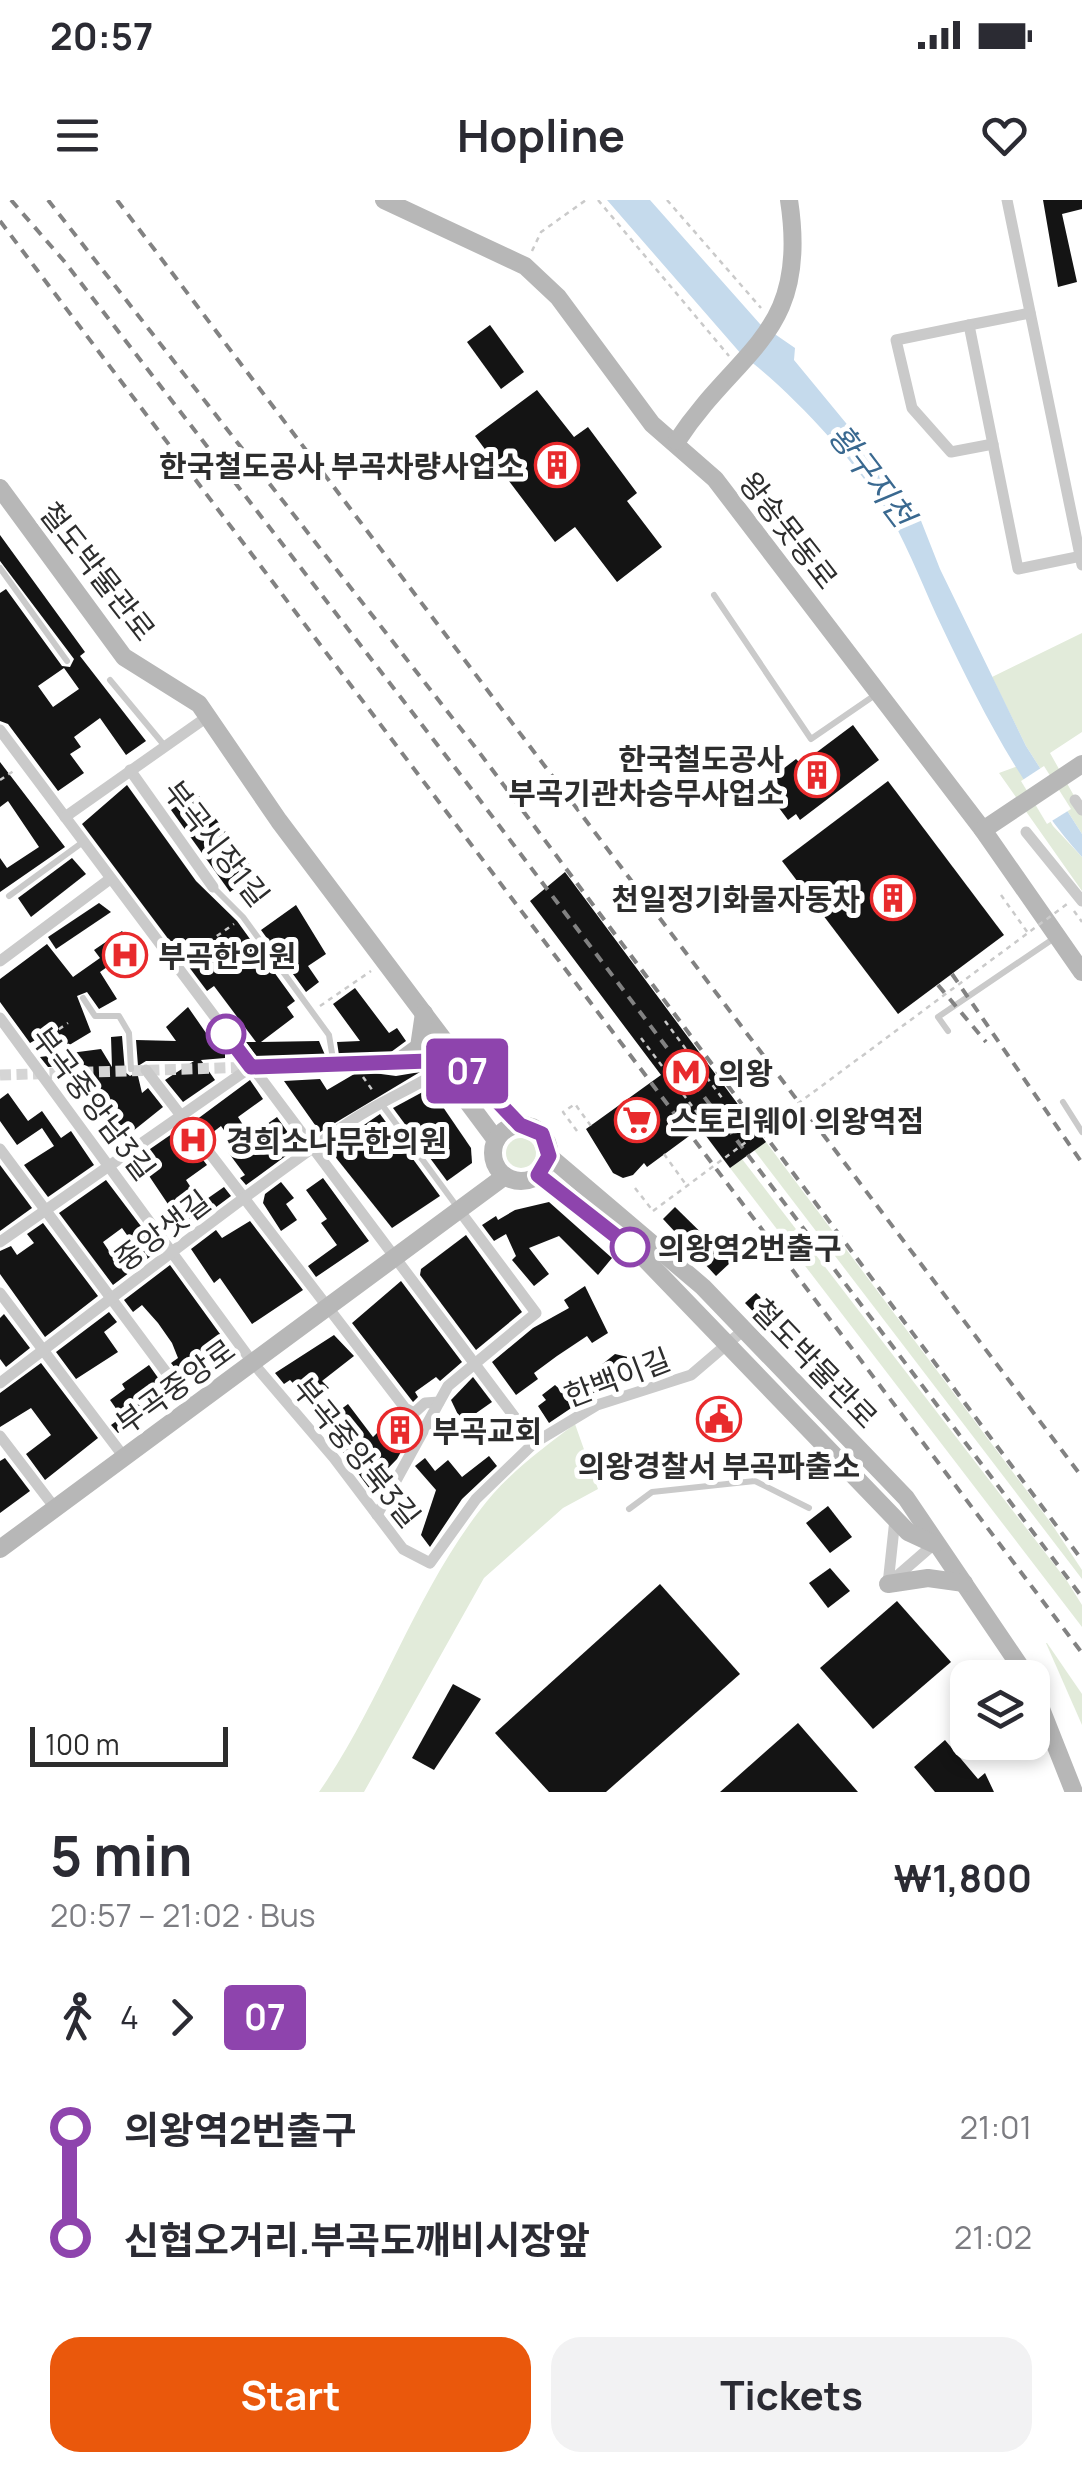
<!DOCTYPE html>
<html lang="en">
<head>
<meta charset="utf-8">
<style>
	body { margin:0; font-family:Manrope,"Noto Sans KR",sans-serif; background:#f2f2f3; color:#2b2b33; height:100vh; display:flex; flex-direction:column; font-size:38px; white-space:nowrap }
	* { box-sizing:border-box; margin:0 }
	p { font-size:32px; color:#7c7c81 }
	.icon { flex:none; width:55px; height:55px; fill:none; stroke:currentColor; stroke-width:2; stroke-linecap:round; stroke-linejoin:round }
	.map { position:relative; height:1592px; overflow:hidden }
	.details { display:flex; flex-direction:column; background:#fff; flex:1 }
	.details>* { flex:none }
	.badge { padding:0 20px; border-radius:8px; font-size:35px; line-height:65px }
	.buttons { position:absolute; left:950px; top:1460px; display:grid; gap:20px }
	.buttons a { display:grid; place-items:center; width:100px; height:100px; border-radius:20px; background:#fff; box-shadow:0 5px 15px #0003; font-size:50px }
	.scale { position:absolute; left:30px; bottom:25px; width:198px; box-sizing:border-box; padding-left:10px; border:5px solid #2d2d2d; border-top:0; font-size:28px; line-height:35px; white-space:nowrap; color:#2d2d2d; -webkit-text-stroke:8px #fff; paint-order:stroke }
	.map>.badge { position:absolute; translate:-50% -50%; box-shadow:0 0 0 5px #fff }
	.legs { display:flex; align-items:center; gap:15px; height:110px; padding:0 50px; font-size:32px }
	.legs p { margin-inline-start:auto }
	.summary { display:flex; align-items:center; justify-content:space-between; height:170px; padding:0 50px }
	h1 { font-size:55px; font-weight:700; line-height:75px }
	.button { display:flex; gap:20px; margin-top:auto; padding:20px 50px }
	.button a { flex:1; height:115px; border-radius:30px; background:#ea580c; color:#fff; font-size:40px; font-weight:700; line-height:115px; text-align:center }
	.button a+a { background:#f2f2f3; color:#2b2b33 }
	ul { padding:0 50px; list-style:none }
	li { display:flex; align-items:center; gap:35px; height:110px; font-size:38px }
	li i { display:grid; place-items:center; width:15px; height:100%; margin:0 12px; background:currentColor }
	li i::after { content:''; width:25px; height:25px; margin:-12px; border:8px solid; border-radius:50%; background:#fff }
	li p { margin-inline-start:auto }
	li:first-child i { background:linear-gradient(#0000 50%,currentColor 0) }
	li:last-child i { background:linear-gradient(currentColor 50%,#0000 0) }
	.status { display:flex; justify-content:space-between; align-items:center; height:70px; padding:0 50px; background:#fff; direction:ltr }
	.status svg { height:28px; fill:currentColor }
	header { display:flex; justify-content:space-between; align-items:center; height:130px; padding:0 50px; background:#fff; font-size:45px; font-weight:700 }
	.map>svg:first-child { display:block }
	.green { fill:#e2ebda }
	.water { fill:#c5daec }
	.pier { fill:#fff }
	.building { fill:#141414; fill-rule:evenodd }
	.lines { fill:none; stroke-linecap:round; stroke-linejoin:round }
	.street-tunnel { stroke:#d5d5d5; stroke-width:11; stroke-dasharray:11 5.5; stroke-linecap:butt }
	.path { stroke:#cacaca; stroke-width:2.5; stroke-dasharray:5 5; stroke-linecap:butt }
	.lane { stroke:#cacaca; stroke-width:6 }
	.street { stroke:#cacaca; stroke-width:11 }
	.secondary { stroke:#b7b7b7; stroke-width:18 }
	.rail { stroke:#828282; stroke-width:4; stroke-dasharray:10 8; stroke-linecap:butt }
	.path-bridge { stroke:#cacaca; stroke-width:2.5; stroke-dasharray:5 5; stroke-linecap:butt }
	.line-1-casing { stroke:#fff; stroke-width:22 }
	.line-1 { stroke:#8e44ad; stroke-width:15 }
	.stop-1-dot { fill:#fff; stroke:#8e44ad; stroke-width:5 }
	.labels { text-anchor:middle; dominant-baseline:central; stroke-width:10; stroke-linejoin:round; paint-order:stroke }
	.poi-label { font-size:30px; font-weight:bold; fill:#2d2d2d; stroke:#fff; text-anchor:start }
	.street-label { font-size:30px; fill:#2d2d2d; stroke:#fff }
	.stop-label { font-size:30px; font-weight:bold; fill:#2d2d2d; stroke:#fff; text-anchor:start }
	.water-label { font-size:32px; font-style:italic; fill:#3a6990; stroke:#fff }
</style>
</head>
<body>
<div class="status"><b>20:57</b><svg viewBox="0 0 49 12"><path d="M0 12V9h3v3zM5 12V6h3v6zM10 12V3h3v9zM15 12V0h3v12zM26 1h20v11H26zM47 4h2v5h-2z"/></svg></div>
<header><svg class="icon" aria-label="menu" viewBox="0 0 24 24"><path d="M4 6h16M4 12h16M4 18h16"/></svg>Hopline<svg class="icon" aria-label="heart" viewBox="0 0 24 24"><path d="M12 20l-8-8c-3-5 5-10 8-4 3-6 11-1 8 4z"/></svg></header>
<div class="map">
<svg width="1082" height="1592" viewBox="0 0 1082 1592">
	<rect width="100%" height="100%" fill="#fff"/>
	<g class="green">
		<path d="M1082 433V532L1050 553 1082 610V634L1026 546 992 477Z"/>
		<path d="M1018 566 1053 626 1082 657V691L999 573Z"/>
		<circle cx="521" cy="953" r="15"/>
		<path d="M766 942 1051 1323 1082 1370V1379L754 950Z"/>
		<path d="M742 959 1067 1381 1082 1405V1427L730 968Z"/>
		<path d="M575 1224 598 1289 563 1308 484 1378 364 1592H319C385 1497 418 1382 493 1294 517 1267 547 1245 575 1224Z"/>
		<path d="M1047 1443 1082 1494V1525L1046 1443Z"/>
	</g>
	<path class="water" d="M607 0H650L760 124 795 148 794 160 916 308 940 369 1026 546 1082 634V657C1024 593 980 507 943 429 925 392 911 353 891 318 862 268 788 188 742 155Z"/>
	<path class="pier" d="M1044 566 1071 609 1047 624 1021 581Z"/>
	<g class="building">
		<path d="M1043 0H1082V9L1062 14 1077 82 1058 87Z"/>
		<path d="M490 125 524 172 501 189 467 142Z"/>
		<path d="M537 190 574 237 588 227 637 293 627 301 662 347 617 382 575 327 555 342 475 236Z"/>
		<path d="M0 335 85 452 80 456 146 541 126 555 100 518 74 537 81 547 70 554 84 573 58 591 8 524 0 521V393L6 389 62 466 70 467 74 459 0 361ZM64 468 79 489 53 507 38 486Z"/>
		<path d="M853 525 879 560 800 620 796 614 788 620 762 585 796 559 801 564Z"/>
		<path d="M0 562 65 647 0 692V658L7 668 39 647 8 601 0 607Z"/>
		<path d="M888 581 1004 735 898 814 782 661Z"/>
		<path d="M127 585 196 681 237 721 295 801 287 807 294 817 261 842 319 841 325 855 257 857 246 842H256L214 786 207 791 186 763 189 750 181 756 82 624Z"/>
		<path d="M196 592 256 673 230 692 171 610Z"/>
		<path d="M72 658 86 674 31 717 18 698Z"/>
		<path d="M565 672 766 942 730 968 700 928 647 967 644 963 633 975 623 978 613 973 586 929 661 875 530 701Z"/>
		<path d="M99 703 111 712 56 749 48 737Z"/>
		<path d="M296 705 326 754 308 766 319 782 306 792 261 730Z"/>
		<path d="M122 731 134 748 100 772 117 799 99 809 87 792 77 796 91 832 66 847 55 829 30 843 0 802V779L47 744 73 777 100 758 94 750Z"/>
		<path d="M355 788 389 833 397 828 406 841 391 852 339 855 337 842 360 841 333 804Z"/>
		<path d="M188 807 213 843 225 851V858L201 860 215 880 183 902 165 880 194 861H146L138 866 136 840 176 841 166 827Z"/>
		<path d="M122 836 125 872 130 876 137 872 142 893 148 888 163 907 113 947 99 926 106 922 73 885V866L48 867 40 857 101 849 112 867 111 837Z"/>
		<path d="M366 872 396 876 420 872 320 932 284 881 320 879 327 890 356 873Z"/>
		<path d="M250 880 263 899 238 917 250 936 277 917 298 947 246 985 240 978 245 975 228 952 236 947 221 926 208 936 196 920Z"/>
		<path d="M430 888 471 948 472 963 447 981 393 908Z"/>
		<path d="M8 893 28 921 42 911 61 938 71 931 94 965 48 997 24 965 54 946 42 928 17 945 0 921V899Z"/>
		<path d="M380 914 440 996 392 1028 329 949Z"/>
		<path d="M179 929 207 965 186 980 201 1003 224 987 231 996 180 1034 174 1026 180 1022 137 958Z"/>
		<path d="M0 965 32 1008 0 1031Z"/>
		<path d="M323 978 369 1041 316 1077 308 1066 337 1045 321 1023 327 1019 306 990Z"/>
		<path d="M106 980 159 1050 113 1085 59 1013ZM122 1028 137 1049 117 1063 103 1042Z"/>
		<path d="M281 982 294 998 286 1004 297 1020 281 1031 263 1003 265 994Z"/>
		<path d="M549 1002 612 1058 598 1075 559 1036 529 1048 549 1074 534 1086 512 1060 516 1056 506 1034 494 1041 482 1025 496 1016 498 1020 515 1010Z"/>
		<path d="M675 1007 731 1062 716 1076 663 1019Z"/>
		<path d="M250 1021 303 1090 252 1124 220 1078 214 1083 191 1049 216 1030 222 1038Z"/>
		<path d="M43 1023 98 1096 45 1137 0 1074V1051L11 1046 17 1055 34 1043 27 1034Z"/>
		<path d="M466 1035 522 1112 476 1150 420 1075 421 1069Z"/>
		<path d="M170 1065 228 1145 182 1177 171 1163 178 1158 172 1143 158 1123 142 1105 133 1112 124 1100Z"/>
		<path d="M401 1081 462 1162 440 1181 436 1177 415 1192 418 1197 413 1202 352 1123Z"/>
		<path d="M585 1086 608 1133 592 1143 587 1136 557 1156 534 1173 538 1179 516 1195 492 1162 533 1128 569 1108 564 1100Z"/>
		<path d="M756 1093 792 1127 795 1124 829 1163 832 1172 821 1182 745 1103Z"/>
		<path d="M109 1112 117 1122 104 1132 118 1152 76 1179 56 1152Z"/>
		<path d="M4 1114 30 1148 6 1167 0 1159V1118Z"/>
		<path d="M334 1135 354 1156 322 1181 329 1188 312 1203 290 1180 284 1184 275 1173Z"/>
		<path d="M615 1154 632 1158 640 1170 607 1192H595L549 1223 538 1206 546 1200 542 1195 555 1185 565 1194Z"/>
		<path d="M41 1163 98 1238 45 1280 26 1254 51 1235 31 1208 0 1227V1193Z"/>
		<path d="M149 1165 166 1189 138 1210 142 1216 118 1233 111 1225 122 1217 110 1200 125 1189 122 1184Z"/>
		<path d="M473 1177 492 1202 462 1223 451 1200Z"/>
		<path d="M725 1202 736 1224 713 1236 702 1214Z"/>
		<path d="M348 1204 373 1237 384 1226 418 1221 397 1259 369 1288 340 1249 347 1243 328 1219Z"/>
		<path d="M489 1256 497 1266 462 1299 430 1347 421 1335 436 1290 415 1266 425 1258 435 1271 448 1260 462 1277Z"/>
		<path d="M5 1258 30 1291 0 1313V1261Z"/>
		<path d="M828 1306 852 1337 830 1353 806 1323Z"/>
		<path d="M830 1368 850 1391 828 1408 809 1383Z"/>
		<path d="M660 1384 740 1474 606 1592H549L495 1533Z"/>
		<path d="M897 1401 951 1462 873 1529 820 1468Z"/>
		<path d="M453 1484 481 1499 434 1570 412 1558Z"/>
		<path d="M798 1523 858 1592H720Z"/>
		<path d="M945 1540 978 1579 985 1573 994 1592H935L914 1567Z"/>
	</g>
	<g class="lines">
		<path class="street-tunnel" d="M0 875 251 867"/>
		<g class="path">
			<path d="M598 0 729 156"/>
			<path d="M667 0 761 108"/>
			<path d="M532 51 541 32 586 0"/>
			<path d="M0 580 15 570"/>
			<path d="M1001 695 1028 733"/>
			<path d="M1074 711 1082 722"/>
			<path d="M184 759 234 724"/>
			<path d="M320 806 371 771"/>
			<path d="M665 821 722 898"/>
			<path d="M641 838 698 914"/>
			<path d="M34 846 68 823"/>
			<path d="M363 877 373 891"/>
			<path d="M577 931 563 912 575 904 591 926"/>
			<path d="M664 954 687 986"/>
			<path d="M635 988 653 1011"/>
		</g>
		<g class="lane">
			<path d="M0 368 67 461"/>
			<path d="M714 395 811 539 878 493"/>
			<path d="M110 480 164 545"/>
			<path d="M213 687 243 717 329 835 334 865"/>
			<path d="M9 696 83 642"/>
			<path d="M83 798 95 816H119L129 833 131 869"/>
			<path d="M948 831 938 817 1053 739"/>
			<path d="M380 902 458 1008"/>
			<path d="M1063 902 1082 932"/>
			<path d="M629 1309 652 1292 755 1281 809 1308"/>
		</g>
		<g class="street">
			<path d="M1007 0 1082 365"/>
			<path d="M1030 113 969 125 1018 369 1082 356"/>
			<path d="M969 125 896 140 912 208 951 252 993 244"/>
			<path d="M0 530 534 1243"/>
			<path d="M130 570 213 687"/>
			<path d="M1075 600 1082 610"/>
			<path d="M65 617 207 517"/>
			<path d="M1026 632 1082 701"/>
			<path d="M0 761 110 679"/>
			<path d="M0 818 253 1163 334 1258 403 1349 430 1363 476 1299 534 1243 597 1205 691 1175 746 1128"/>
			<path d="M251 867 453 860"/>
			<path d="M146 870 405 1208 414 1213 425 1203 439 1202"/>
			<path d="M0 949 192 1207"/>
			<path d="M0 1042 251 867"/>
			<path d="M0 1093 124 1257"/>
			<path d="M0 1183C115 1096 228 1007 345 925 381 899 422 886 458 859"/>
			<path d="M0 1236 55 1308"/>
			<path d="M377 1315 448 1186 536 1113 459 1010"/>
			<path d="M888 1384 895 1319"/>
			<path d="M888 1384 934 1344"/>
		</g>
		<g class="secondary">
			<path d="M384 0 525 66 558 97 652 224 715 279 983 630 1082 772"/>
			<path d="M677 241C738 148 810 135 789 0"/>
			<path d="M0 288 124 457 199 504 279 621 458 859 520 925"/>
			<path d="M983 630 1082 564"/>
			<path d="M458 859V889L496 940"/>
			<path d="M396 864 419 847 424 813"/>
			<circle cx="521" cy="953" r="28"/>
			<path d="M549 956 703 1087 906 1298 1028 1478"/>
			<path d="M538 975 645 1059 908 1332 934 1344"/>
			<path d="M0 1349 505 976"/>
			<path d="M888 1384 928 1378 964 1383"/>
			<path d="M1032 1486 1074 1592"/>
		</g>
		<g class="rail">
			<path d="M11 0 64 61 473 591 1082 1397"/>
			<path d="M48 0 479 552 1082 1360"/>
			<path d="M117 0 1082 1277"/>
			<path d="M0 21 1082 1453"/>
			<path d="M952 774 1082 963"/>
			<path d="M938 785 986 842"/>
		</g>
		<path class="path-bridge" d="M653 1011 1067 704"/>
	</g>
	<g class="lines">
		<defs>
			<path id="line-1" d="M226 834 251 867 458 860 520 925 542 934 549 956 538 975 630 1047"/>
		</defs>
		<use href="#line-1" class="line-1-casing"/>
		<use href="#line-1" class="line-1"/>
	</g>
	<defs>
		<symbol id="building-ring" viewBox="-11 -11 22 22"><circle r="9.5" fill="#fff" stroke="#e82a2c" stroke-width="1.5"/><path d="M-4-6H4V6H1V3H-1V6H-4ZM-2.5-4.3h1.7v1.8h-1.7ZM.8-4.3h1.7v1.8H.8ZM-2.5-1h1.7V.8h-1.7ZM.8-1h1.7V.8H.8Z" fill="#e82a2c"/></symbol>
		<symbol id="hospital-ring" viewBox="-11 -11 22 22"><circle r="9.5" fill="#fff" stroke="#e82a2c" stroke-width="1.5"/><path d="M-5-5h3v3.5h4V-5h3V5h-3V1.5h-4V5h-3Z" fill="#e82a2c"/></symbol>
		<symbol id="metro-ring" viewBox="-11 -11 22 22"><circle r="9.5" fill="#fff" stroke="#e82a2c" stroke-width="1.5"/><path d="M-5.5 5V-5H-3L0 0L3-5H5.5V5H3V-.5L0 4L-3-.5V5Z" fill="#e82a2c"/></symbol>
		<symbol id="supermarket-ring" viewBox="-11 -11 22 22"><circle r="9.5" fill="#fff" stroke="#e82a2c" stroke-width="1.5"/><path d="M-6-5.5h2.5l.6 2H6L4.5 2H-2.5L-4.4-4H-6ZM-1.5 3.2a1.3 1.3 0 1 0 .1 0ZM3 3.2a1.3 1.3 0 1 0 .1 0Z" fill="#e82a2c"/></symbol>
		<symbol id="civic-ring" viewBox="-11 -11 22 22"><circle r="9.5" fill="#fff" stroke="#e82a2c" stroke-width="1.5"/><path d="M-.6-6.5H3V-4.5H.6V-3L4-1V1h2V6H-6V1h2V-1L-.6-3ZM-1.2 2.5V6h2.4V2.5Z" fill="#e82a2c"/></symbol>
	</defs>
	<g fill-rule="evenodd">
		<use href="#building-ring" x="532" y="240" width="50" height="50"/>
		<use href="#building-ring" x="792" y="550" width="50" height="50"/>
		<use href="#building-ring" x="868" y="673" width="50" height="50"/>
		<use href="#hospital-ring" x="100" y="730" width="50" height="50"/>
		<use href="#metro-ring" x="661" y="847" width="50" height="50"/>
		<use href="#supermarket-ring" x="612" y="895" width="50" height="50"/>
		<use href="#hospital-ring" x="168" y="915" width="50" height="50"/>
		<use href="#civic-ring" x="694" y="1194" width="50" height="50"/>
		<use href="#building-ring" x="375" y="1205" width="50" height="50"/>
	</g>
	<g class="stop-1-dot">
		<circle cx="226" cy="834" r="18"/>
		<circle cx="630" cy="1047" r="18"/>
	</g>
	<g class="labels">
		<g class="poi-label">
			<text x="524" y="265" text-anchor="end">한국철도공사 부곡차량사업소</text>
			<text x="784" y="558" text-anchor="end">한국철도공사<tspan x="784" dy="34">부곡기관차승무사업소</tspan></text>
			<text x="860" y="698" text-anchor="end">천일정기화물자동차</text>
			<text x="158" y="755">부곡한의원</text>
			<text x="718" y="872">의왕</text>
			<text x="670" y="920">스토리웨이 의왕역점</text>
			<text x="226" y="940">경희소나무한의원</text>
			<text x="432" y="1230">부곡교회</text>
			<text x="719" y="1265" text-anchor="middle">의왕경찰서 부곡파출소</text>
		</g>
		<g class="street-label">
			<text transform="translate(789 330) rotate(52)">왕송못동로</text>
			<text transform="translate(98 371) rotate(52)">철도박물관로</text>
			<text transform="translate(217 643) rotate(52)">부곡시장1길</text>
			<text transform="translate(94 903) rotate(53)">부곡중앙남3길</text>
			<text transform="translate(162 1030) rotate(-37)">중앙샛길</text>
			<text transform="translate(815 1163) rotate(46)">철도박물관로</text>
			<text transform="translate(617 1177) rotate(-21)">한백이길</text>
			<text transform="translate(175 1186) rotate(-36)">부곡중앙로</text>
			<text transform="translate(357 1252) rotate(51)">부곡중앙북3길</text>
		</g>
		<g class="stop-label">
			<text x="658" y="1047">의왕역2번출구</text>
		</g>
		<g class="water-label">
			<text transform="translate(872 275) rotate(53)">황구지천</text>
		</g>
	</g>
</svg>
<div class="buttons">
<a><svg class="icon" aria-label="layers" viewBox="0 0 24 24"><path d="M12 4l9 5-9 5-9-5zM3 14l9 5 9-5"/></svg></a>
</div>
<div class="scale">100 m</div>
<b class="badge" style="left:467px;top:871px;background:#8e44ad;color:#fff">07</b>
</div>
<section class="details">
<div class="summary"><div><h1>5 min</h1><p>20:57 – 21:02 · Bus</p></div><b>₩1,800</b></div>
<div class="legs"><svg class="icon" aria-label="walk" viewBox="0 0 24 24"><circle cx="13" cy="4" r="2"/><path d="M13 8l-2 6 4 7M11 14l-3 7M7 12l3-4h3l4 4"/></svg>4<svg class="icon" aria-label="forward" viewBox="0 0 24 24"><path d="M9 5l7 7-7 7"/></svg><b class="badge" style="background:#8e44ad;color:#fff">07</b></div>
<ul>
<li><i style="color:#8e44ad"></i><b>의왕역2번출구</b><p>21:01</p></li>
<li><i style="color:#8e44ad"></i><b>신협오거리.부곡도깨비시장앞</b><p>21:02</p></li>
</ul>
<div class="button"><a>Start</a><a>Tickets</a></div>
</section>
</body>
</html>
